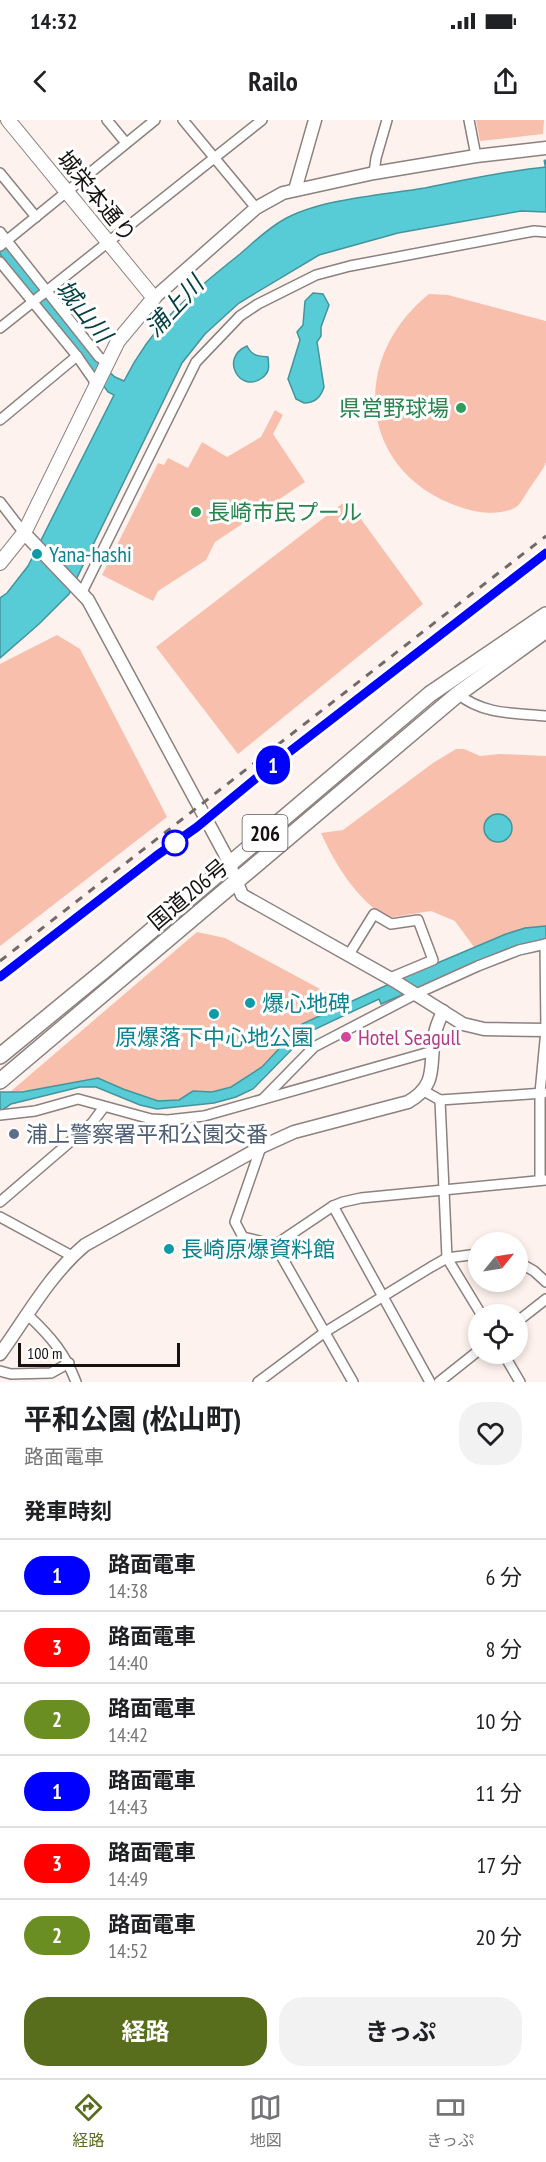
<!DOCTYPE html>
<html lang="ja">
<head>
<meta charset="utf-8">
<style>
	body { margin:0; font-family:"PT Sans Narrow","Noto Sans JP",sans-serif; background:#f2f2f2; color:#202124; height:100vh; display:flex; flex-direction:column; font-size:22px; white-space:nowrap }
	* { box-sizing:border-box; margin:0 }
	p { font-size:20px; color:#757577 }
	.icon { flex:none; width:33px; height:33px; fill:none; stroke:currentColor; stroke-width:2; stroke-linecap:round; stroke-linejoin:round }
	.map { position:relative; height:1262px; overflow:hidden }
	.sheet { display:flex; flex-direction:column; background:#fff; flex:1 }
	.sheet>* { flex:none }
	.badge { padding:0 12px; border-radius:20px; font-size:21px; line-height:39px }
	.needle { width:39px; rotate:60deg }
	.fabs { position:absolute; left:468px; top:1112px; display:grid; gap:12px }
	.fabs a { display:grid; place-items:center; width:60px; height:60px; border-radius:50%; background:#fff; box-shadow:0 3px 9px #0003; font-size:30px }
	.scale { position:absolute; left:18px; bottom:15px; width:162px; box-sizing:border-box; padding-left:6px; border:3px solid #151110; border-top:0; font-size:16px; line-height:21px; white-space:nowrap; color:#151110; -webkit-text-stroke:4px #fff; paint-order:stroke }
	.map>.badge { position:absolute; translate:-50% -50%; box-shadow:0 0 0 3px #fff }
	h2 { padding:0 24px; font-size:22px; line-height:54px }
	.round { display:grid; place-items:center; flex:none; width:63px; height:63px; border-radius:24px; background:#f2f2f2 }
	.headline { display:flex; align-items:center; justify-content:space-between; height:102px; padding:0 24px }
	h1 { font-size:28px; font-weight:700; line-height:45px }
	.primary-button { display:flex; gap:12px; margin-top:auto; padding:12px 24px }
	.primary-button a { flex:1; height:69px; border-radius:24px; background:#586e1d; color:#fff; font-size:24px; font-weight:700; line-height:69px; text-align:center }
	.primary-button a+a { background:#f2f2f2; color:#202124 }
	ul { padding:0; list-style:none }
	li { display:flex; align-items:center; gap:18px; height:72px; padding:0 24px; border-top:2px solid #e0e0e0 }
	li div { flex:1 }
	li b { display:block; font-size:22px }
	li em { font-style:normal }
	li .badge { min-width:66px; font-weight:700; text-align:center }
	.status { display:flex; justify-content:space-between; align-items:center; height:42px; padding:0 30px; background:#fff; direction:ltr }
	.status svg { height:16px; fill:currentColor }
	header { display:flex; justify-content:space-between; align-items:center; height:78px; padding:0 24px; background:#fff; font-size:27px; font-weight:700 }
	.dock { display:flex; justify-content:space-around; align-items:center; height:84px; border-top:2px solid #e0e0e0; background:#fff; font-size:16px; color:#757577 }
	.dock a { display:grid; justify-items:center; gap:3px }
	.dock .selected { color:#586e1d }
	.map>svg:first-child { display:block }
	.green { fill:#f7bfac }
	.water { fill:#57ccd6; stroke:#43949b; stroke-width:1.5 }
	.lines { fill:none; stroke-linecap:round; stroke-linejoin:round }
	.stream { stroke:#43949b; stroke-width:3 }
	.minor-casing { stroke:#8b817e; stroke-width:12 }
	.tertiary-casing { stroke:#8b817e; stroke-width:15 }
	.secondary-casing { stroke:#8b817e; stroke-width:16 }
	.trunk-casing { stroke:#8b817e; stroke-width:18 }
	.minor { stroke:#fff; stroke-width:9 }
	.tertiary { stroke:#fff; stroke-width:12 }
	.secondary { stroke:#fff; stroke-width:14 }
	.trunk { stroke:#fff; stroke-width:15 }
	.tram { stroke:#716a67; stroke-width:1.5 }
	.rail { stroke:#716a67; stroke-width:3; stroke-dasharray:8 8; stroke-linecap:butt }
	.line-casing { stroke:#fff; stroke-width:14 }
	.line { stroke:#00f; stroke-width:9 }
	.leisure-dot { fill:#2e9e5b; stroke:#fff; stroke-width:2 }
	.culture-dot { fill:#0f9aa8; stroke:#fff; stroke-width:2 }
	.stop-dot { fill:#fff; stroke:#00f; stroke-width:3 }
	.hotel-dot { fill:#d1479c; stroke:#fff; stroke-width:2 }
	.service-dot { fill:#5c6f8a; stroke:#fff; stroke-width:2 }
	.labels { text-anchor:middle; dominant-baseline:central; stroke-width:6; stroke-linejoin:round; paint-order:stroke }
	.shield { fill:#fff; stroke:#5b5858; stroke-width:1.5 }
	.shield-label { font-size:21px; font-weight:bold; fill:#151110 }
	.street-label { font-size:22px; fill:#151110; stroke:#fff }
	.leisure-label { font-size:22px; fill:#27864d; stroke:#fff; text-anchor:end }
	.culture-label { font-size:22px; fill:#0d838f; stroke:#fff; text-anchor:start }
	.hotel-label { font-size:22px; fill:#b23c85; stroke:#fff; text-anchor:start }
	.service-label { font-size:22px; fill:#4e5e75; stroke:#fff; text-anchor:start }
	.water-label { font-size:24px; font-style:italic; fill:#063f43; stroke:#fff }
</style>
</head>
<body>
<div class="status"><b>14:32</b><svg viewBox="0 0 49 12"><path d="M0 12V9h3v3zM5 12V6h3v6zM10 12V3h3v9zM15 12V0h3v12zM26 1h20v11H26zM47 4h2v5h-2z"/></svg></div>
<header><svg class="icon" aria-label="back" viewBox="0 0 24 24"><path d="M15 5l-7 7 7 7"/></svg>Railo<svg class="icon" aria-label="share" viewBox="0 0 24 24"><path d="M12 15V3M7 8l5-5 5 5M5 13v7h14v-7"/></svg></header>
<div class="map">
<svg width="546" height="1262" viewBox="0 0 546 1262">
	<rect width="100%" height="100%" fill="#fef2ee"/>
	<g class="green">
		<path d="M476 0H544L543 14 480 21Z"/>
		<path d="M429 174 448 175 546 201C546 234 546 268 546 301 546 314 546 329 546 342 544 349 536 358 532 365 527 371 522 383 516 387 501 396 478 393 463 388 359 355 347 240 429 174Z"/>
		<path d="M275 290 283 295 273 314 305 362 215 422 206 440 158 471 153 481 102 455 158 343 164 345 168 338 188 348 202 322 227 337 261 317Z"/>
		<path d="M347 380 423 484 238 634 156 527Z"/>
		<path d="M57 515 80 529 167 697 0 826V544Z"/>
		<path d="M456 629H464L480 636 500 634 546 636V806L525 808 474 827 455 801 431 791 387 798C356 778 336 746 321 713L343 710 433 643Z"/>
		<path d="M197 812 225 818 348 884 302 904 262 947 231 966 212 972 193 971 179 980 158 981 123 969 98 958 48 968 10 972Z"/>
	</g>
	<g class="water">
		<path d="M546 47V92L521 91 398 113 319 135 239 183 205 214 182 243 69 474 39 504 0 538V478L7 473 28 446 114 275 108 272 81 235 0 134V119L96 240 115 257 124 261C153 203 190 174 240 134 253 123 267 109 283 100 319 79 383 75 425 68 465 60 505 51 546 47Z"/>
		<path d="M313 173 323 174 329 185 321 207V216L317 222 324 267C321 277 315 283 304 283L296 279 288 259 300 220 297 212 303 205 305 181Z"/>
		<path d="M247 226C252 236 258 236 268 237 269 247 270 252 262 258 240 274 219 238 247 226Z"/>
		<circle cx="498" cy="708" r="14"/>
		<path d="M546 806V819L515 826 381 884 379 879 309 912 253 969 236 977 214 983 157 989 140 985 96 967H80L11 984 0 992V972H22L98 958 123 969 158 981 179 980 193 971 212 972 231 967 262 947 302 904 409 855 506 814 525 808Z"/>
	</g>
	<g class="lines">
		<path class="stream" d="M545 41 546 46"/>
		<defs>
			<g id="minor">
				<path d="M107 0 126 23"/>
				<path d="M183 0 256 88"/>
				<path d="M469 0 476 36"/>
				<path d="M0 53 36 97"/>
				<path d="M374 53 376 38 387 0"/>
				<path d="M0 112 99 237 108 243"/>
				<path d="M0 126 155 0"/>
				<path d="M0 142 77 236 93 259 96 266"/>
				<path d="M0 208 262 0"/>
				<path d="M0 300 77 236"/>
				<path d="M0 382 24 413"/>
				<path d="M82 472 196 242 240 196 258 184 316 155 350 146 534 111 546 112"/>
				<path d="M458 574C484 595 514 593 546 596"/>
				<path d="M348 836 374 794 391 804 418 800 433 840 390 858"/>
				<path d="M424 971 440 980 544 973"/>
				<path d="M263 979 314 927 416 874 478 846 519 830 546 824"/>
				<path d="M440 980 447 1138 481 1194"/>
				<path d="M0 995 35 991 78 979 151 999 168 1000 204 996 433 931"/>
				<path d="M261 1027 235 1102 243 1117 275 1125 333 1086 343 1082 361 1078 546 1060"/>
				<path d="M540 1059V973L546 910 545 824"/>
				<path d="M0 1082 92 1003 104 987"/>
				<path d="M333 1086 430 1262"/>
				<path d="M0 1097 72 1136"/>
				<path d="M275 1125 353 1262"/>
				<path d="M518 1142 534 1151 546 1162"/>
				<path d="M28 1195C51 1217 65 1233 76 1262"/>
				<path d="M518 1201 546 1179"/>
				<path d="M503 1233 520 1262"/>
				<path d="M0 1251 11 1254 51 1253 69 1243"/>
				<path d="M258 1262 325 1212 431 1147 447 1138 478 1134"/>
				<path d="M439 1262 478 1231"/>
			</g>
			<g id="tertiary">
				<path d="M295 70 315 0"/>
				<path d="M154 178 256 88 283 73 374 53 476 36 546 28"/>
				<path d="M24 413 88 480 227 738 242 775 393 860 463 904 484 909 546 910"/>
				<path d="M0 1234C26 1198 50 1154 85 1125L261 1027 294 1012 408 982C440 964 428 943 435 914 436 906 440 899 443 891"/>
			</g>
			<path id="secondary" d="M0 443 24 413 118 221 154 178 8 0"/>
			<g id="trunk">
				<path d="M0 936 106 849 430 574 546 495"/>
				<path d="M0 961 458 574 546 510"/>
			</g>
		</defs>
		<use href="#minor" class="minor-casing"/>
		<use href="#tertiary" class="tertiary-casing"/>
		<use href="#secondary" class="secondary-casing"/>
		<use href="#trunk" class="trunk-casing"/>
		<use href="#minor" class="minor"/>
		<use href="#tertiary" class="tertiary"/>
		<use href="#secondary" class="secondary"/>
		<use href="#trunk" class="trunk"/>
		<path class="tram" d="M0 857 156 736 197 707 266 650 546 433"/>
		<path class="rail" d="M0 841 546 416"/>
	</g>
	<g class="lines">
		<defs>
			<path id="line" d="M0 857 156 736 197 707 266 650 546 433"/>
		</defs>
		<use href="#line" class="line-casing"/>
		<use href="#line" class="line"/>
	</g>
	<g class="leisure-dot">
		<circle cx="461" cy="288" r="6"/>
		<circle cx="196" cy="392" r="6"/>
	</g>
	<g class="culture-dot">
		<circle cx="37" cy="434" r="6"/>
		<circle cx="250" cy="883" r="6"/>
		<circle cx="214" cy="894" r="6"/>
		<circle cx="169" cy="1129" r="6"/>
	</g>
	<circle class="stop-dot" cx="175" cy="723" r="12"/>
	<circle class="hotel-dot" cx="346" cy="917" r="6"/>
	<circle class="service-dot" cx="14" cy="1014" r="6"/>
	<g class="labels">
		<rect class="shield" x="242.5" y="695" width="45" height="36" rx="4.5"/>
		<g class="shield-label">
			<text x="265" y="713">206</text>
		</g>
		<g class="street-label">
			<text transform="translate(97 76) rotate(51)">城栄本通り</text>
			<text transform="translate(188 774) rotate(-40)">国道206号</text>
		</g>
		<g class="leisure-label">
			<text x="449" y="288">県営野球場</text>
			<text x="208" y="392" text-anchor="start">長崎市民プール</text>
		</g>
		<g class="culture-label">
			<text x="49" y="434">Yana-hashi</text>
			<text x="262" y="883">爆心地碑</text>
			<text x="214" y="917" text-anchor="middle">原爆落下中心地公園</text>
			<text x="181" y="1129">長崎原爆資料館</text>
		</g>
		<g class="hotel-label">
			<text x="358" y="917">Hotel Seagull</text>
		</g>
		<g class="service-label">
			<text x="26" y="1014">浦上警察署平和公園交番</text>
		</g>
		<g class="water-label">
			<text transform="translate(174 186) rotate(-47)">浦上川</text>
			<text transform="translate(84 191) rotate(51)">城山川</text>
		</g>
	</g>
</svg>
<div class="fabs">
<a><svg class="needle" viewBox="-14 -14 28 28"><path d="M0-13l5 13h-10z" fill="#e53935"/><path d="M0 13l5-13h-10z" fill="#757577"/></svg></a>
<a><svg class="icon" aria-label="locate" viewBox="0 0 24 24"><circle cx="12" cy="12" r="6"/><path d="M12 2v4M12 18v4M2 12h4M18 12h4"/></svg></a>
</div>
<div class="scale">100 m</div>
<b class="badge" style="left:273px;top:645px;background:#00f;color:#fff">1</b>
</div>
<section class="sheet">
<div class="headline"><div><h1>平和公園 (松山町)</h1><p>路面電車</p></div><a class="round"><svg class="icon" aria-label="heart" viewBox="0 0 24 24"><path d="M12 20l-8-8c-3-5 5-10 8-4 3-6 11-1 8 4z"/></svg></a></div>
<h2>発車時刻</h2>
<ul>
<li><span class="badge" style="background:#00f;color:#fff">1</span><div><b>路面電車</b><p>14:38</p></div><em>6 分</em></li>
<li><span class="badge" style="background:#f00;color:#fff">3</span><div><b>路面電車</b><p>14:40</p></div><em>8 分</em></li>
<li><span class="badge" style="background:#6b8e23;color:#fff">2</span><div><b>路面電車</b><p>14:42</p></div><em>10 分</em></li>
<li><span class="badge" style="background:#00f;color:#fff">1</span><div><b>路面電車</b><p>14:43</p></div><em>11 分</em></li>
<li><span class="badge" style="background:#f00;color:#fff">3</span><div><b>路面電車</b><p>14:49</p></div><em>17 分</em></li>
<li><span class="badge" style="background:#6b8e23;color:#fff">2</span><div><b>路面電車</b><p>14:52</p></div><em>20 分</em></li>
</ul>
<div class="primary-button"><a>経路</a><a>きっぷ</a></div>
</section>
<nav class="dock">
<a class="selected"><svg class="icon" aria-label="directions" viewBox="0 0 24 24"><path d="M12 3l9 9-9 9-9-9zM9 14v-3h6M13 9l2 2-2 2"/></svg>経路</a>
<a><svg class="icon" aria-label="map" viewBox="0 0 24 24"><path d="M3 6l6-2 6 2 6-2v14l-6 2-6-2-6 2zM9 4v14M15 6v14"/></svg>地図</a>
<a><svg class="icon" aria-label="tickets" viewBox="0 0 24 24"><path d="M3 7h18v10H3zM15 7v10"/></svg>きっぷ</a>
</nav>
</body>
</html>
